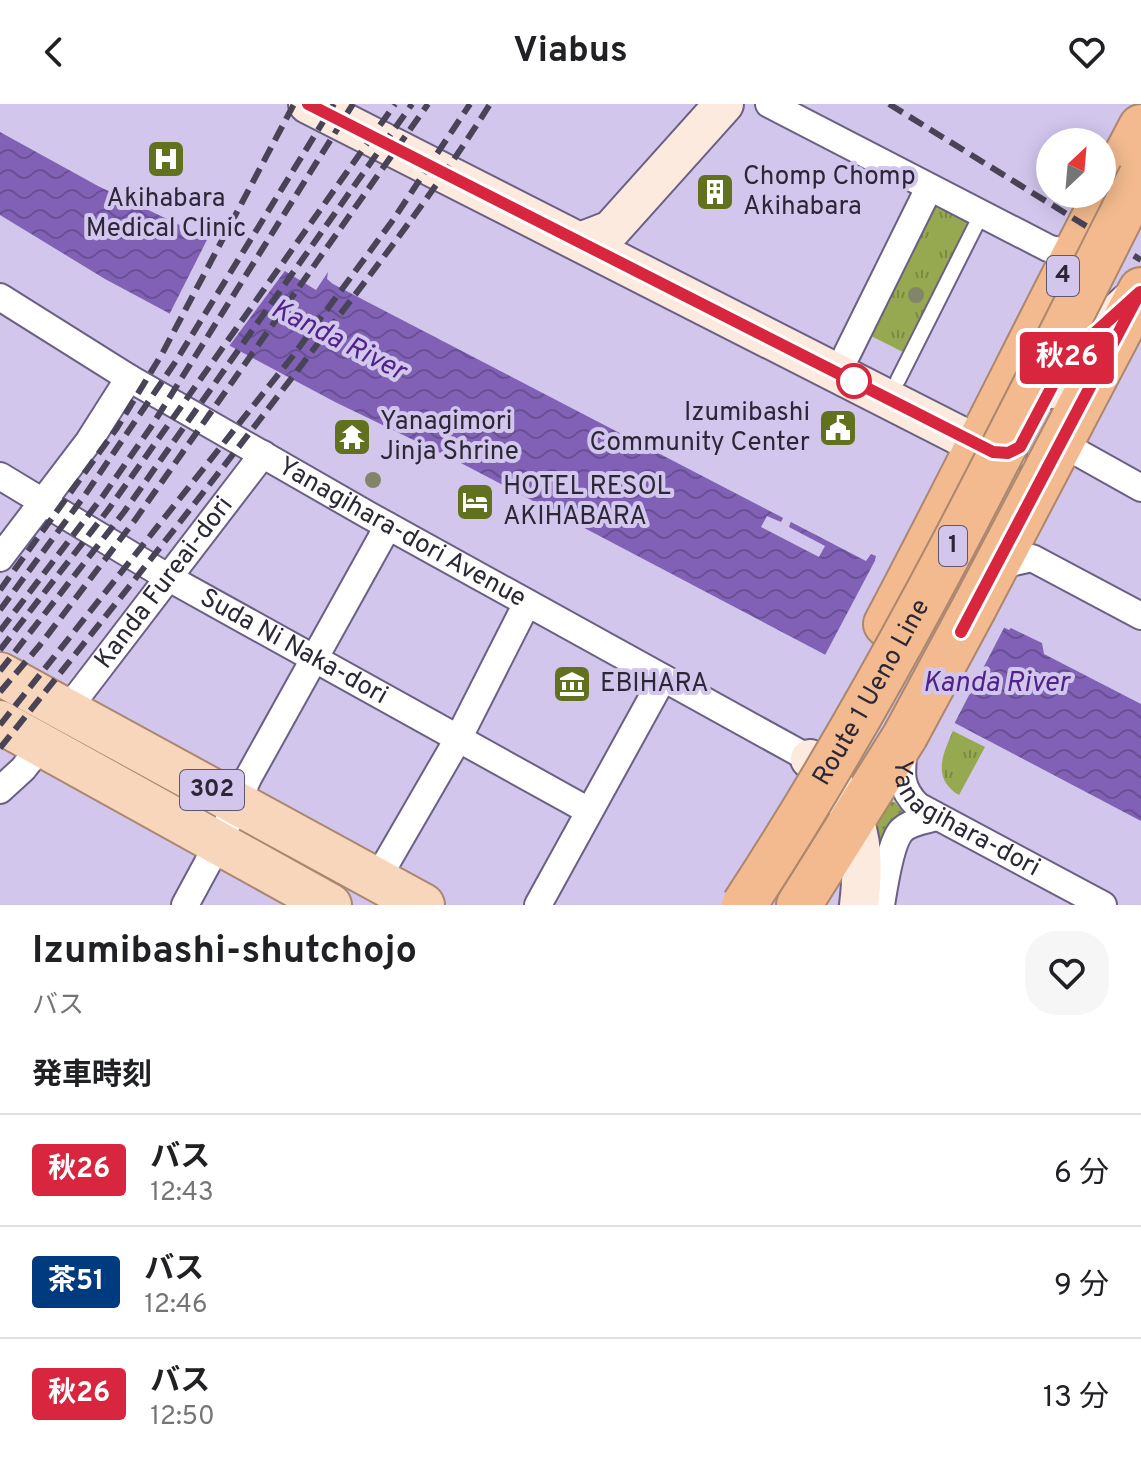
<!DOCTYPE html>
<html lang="ja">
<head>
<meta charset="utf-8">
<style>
	body { margin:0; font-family:Overpass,"Noto Sans JP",sans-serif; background:#f6f6f6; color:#202124; height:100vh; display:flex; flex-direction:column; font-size:30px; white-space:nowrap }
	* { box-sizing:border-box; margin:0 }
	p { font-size:26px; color:#757577 }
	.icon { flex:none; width:44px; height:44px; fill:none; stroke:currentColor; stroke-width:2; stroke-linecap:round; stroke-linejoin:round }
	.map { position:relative; height:801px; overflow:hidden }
	.sheet { display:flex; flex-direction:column; background:#fff; flex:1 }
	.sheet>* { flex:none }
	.badge { padding:0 16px; border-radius:6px; font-size:28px; line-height:52px }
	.needle { width:52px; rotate:26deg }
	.controls { position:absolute; left:1036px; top:24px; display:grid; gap:16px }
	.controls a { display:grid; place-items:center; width:80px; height:80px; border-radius:50%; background:#fff; box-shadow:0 4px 20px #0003; font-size:40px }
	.map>.badge { position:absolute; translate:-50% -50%; box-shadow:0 0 0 4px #fff }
	h2 { padding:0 32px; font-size:30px; line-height:72px }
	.round { display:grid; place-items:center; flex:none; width:84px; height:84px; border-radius:32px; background:#f6f6f6 }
	.headline { display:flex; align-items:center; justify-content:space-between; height:136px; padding:0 32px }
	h1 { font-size:38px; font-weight:700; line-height:60px }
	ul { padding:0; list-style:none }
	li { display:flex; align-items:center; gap:24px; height:112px; padding:0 32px; border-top:2px solid #e0e0e0 }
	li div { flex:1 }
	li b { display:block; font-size:30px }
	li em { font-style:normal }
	li .badge { min-width:88px; font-weight:700; text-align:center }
	header { display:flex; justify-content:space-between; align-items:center; height:104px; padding:0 32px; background:#fff; font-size:36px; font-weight:700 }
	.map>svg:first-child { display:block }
	.grass { fill:url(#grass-dots) }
	.park { fill:url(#park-tufts) }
	.water { fill:url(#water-waves) }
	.pier { fill:#d2c6ed }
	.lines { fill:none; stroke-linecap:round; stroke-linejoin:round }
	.lane-casing { stroke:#6b6083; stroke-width:18 }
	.street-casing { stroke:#6b6083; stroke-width:30 }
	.secondary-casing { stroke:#6b6083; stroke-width:42 }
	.primary-casing { stroke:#ac876f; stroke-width:46 }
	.highway-casing { stroke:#ac876f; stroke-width:48 }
	.lane { stroke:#fff; stroke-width:14 }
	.street { stroke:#fff; stroke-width:26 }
	.secondary { stroke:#fbeadd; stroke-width:38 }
	.primary { stroke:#f7d6bb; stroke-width:42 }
	.highway { stroke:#f2ba8e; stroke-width:44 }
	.rail { stroke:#484356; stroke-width:6; stroke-dasharray:16 8; stroke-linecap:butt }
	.highway-bridge-casing { stroke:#ac876f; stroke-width:48; stroke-linecap:butt }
	.highway-bridge { stroke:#f2ba8e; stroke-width:44 }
	.tree { fill:#83856b }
	.line-casing { stroke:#fff; stroke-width:18 }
	.line { stroke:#d7263d; stroke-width:12 }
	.stop-dot { fill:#fff; stroke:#d7263d; stroke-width:4 }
	.labels { text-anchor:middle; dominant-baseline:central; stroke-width:8; stroke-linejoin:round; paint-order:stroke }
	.shield { fill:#d2c6ed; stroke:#5d576d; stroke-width:2 }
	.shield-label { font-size:24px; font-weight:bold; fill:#2b2736 }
	.poi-label { font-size:26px; fill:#2b2736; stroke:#d2c6ed; text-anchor:start }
	.street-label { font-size:26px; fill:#2b2736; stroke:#d2c6ed }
	.water-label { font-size:28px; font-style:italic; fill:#512389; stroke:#d2c6ed }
</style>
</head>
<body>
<header><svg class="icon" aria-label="back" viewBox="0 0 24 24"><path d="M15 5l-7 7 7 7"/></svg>Viabus<svg class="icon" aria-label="heart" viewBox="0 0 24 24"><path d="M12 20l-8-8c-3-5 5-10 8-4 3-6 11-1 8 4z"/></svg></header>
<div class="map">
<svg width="1141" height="801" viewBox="0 0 1141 801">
	<defs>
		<pattern id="grass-dots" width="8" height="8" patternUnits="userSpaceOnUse" patternTransform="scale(2)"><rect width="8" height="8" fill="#96a850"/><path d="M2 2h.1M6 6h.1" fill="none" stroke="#7b8943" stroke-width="1.8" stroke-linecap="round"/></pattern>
		<pattern id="park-tufts" width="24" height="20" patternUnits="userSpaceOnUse" patternTransform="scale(2)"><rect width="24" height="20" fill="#96a850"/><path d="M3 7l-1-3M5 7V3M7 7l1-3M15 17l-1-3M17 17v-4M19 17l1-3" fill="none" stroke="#7b8943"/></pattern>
		<pattern id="water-waves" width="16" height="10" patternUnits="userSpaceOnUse" patternTransform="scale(2)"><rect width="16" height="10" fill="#8061b5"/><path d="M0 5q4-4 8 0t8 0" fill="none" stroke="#695094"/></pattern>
	</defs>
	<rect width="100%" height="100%" fill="#d2c6ed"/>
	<path class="grass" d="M890 698H895L904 709 885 747 878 744 877 720Z"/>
	<g class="park">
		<path d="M933 100 968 117 903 248 867 230Z"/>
		<path d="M953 627 985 643 959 691C932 675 942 651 953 627Z"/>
	</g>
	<path class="water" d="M0 28 98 82 209 135 216 125 316 186 328 168 327 175 333 180 866 457 871 450 876 452 875 456 1009 526 1011 524 1042 539 1044 550 1141 600V717L459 358 335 298 105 175 0 111Z"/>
	<g class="pier">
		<path d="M214 122 287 164 227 245 168 213Z"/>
		<path d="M785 410 792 414 789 423 825 442 819 453 761 423 767 412 781 418Z"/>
		<path d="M878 451 1006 520 953 622 824 553Z"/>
	</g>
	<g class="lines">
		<defs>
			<path id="lane" d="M898 276 981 111"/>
			<g id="street">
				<path d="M769 0 1048 144C1060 148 1067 148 1078 142"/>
				<path id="s1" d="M0 193 129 274 370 412 810 655"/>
				<path d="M847 250 929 84"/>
				<path d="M1068 328 1069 338 1075 347 1141 384"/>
				<path id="s2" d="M0 372 169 474 589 707"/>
				<path d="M0 454 89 337 129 274"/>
				<path d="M996 462 1032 454 1141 512"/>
				<path id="s3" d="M67 606 263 350"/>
				<path id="s4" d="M904 643C901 669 899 684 918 702L1103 801"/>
				<path d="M0 686 23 665 41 642"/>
				<path d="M377 775 458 635 527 499"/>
				<path d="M185 801 218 740 248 674 388 422"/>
				<path d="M538 801 663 574"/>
				<path d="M881 801C884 783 890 740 901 727 909 718 926 716 937 713"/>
			</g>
			<g id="secondary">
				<path d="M308 0 980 342 993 348 1007 349"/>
				<path d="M580 138 611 126 724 0"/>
				<path d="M1052 285 1067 254 1129 198"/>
				<path d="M810 655C858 701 867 735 859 801"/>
			</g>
			<g id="primary">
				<path d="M0 570 423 801"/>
				<path d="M0 618 330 801"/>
			</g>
			<g id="highway">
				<path d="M975 502 1141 186"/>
				<path d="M886 520C973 356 1054 188 1141 23"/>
				<path d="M799 801 905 632"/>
			</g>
		</defs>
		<use href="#lane" class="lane-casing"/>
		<use href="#street" class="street-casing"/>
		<use href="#secondary" class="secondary-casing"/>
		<use href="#primary" class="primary-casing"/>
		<use href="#highway" class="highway-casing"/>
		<use href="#lane" class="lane"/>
		<use href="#street" class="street"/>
		<use href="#secondary" class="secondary"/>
		<use href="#primary" class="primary"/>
		<use href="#highway" class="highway"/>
		<g class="rail">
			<path d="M889 0 1141 156"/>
			<path d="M0 486 117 324 162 250 294 0"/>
			<path d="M0 506 85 391 176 257 334 0"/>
			<path d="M0 527 103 392 151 323 353 0"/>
			<path d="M0 546 108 406 395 0"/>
			<path d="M0 567 124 408 412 0"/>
			<path d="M0 588 40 541 135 416 428 0"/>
			<path d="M0 621 292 253 393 116 470 0"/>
			<path d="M0 644C107 511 213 378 316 242 376 163 437 85 490 0"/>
		</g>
		<defs>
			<g id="highway-bridge">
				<path d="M905 632 975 502"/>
				<path id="s5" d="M744 801C896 569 1016 319 1141 72"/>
			</g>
		</defs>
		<use href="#highway-bridge" class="highway-bridge-casing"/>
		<use href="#highway-bridge" class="highway-bridge"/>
	</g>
	<g class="tree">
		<circle cx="916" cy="191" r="8"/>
		<circle cx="373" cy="376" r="8"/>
	</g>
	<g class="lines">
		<defs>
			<path id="line" d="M308 0 993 348 1008 349 1020 343 1067 254 1140 188 961 528"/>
		</defs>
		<use href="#line" class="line-casing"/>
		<use href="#line" class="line"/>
	</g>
	<defs>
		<symbol id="hospital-square" viewBox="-11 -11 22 22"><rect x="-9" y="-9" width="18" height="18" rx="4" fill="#62711d" stroke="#d2c6ed"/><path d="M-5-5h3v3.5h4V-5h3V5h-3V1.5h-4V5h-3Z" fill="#fff"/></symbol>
		<symbol id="building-square" viewBox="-11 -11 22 22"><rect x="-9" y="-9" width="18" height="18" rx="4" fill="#62711d" stroke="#d2c6ed"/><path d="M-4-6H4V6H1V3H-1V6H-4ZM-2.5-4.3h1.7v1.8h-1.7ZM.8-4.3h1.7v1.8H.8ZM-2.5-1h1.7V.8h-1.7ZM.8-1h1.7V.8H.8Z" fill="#fff"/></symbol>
		<symbol id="civic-square" viewBox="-11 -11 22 22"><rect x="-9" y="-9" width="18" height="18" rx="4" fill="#62711d" stroke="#d2c6ed"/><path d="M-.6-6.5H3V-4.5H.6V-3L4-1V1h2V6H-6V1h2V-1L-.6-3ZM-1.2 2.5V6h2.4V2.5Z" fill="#fff"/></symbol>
		<symbol id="temple-square" viewBox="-11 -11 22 22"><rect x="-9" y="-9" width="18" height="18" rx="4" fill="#62711d" stroke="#d2c6ed"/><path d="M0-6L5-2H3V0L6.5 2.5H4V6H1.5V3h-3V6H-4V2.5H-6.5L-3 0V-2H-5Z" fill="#fff"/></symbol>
		<symbol id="hotel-square" viewBox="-11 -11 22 22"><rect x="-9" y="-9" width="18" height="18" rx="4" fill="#62711d" stroke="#d2c6ed"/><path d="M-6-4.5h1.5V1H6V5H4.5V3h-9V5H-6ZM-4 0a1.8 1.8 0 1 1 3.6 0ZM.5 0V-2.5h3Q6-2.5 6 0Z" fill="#fff"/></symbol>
		<symbol id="museum-square" viewBox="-11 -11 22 22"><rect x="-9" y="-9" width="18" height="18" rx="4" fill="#62711d" stroke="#d2c6ed"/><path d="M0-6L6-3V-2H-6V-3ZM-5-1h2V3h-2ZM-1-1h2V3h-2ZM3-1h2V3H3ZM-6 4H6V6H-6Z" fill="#fff"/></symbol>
	</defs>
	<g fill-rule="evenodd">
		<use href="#hospital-square" x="144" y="33" width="44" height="44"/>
		<use href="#building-square" x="693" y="66" width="44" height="44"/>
		<use href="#civic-square" x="816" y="302" width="44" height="44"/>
		<use href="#temple-square" x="330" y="311" width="44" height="44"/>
		<use href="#hotel-square" x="453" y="376" width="44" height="44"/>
		<use href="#museum-square" x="550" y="558" width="44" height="44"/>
	</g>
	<circle class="stop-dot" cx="854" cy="277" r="16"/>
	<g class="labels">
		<g class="shield">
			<rect x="1047" y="152" width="32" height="40" rx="6"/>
			<rect x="939" y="422" width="28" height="40" rx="6"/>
			<rect x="180" y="666" width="64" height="40" rx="6"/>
		</g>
		<g class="shield-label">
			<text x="1063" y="172">4</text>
			<text x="953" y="442">1</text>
			<text x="212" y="686">302</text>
		</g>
		<g class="poi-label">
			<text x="743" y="73">Chomp Chomp<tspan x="743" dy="30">Akihabara</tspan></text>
			<text x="166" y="95" text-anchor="middle">Akihabara<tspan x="166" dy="30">Medical Clinic</tspan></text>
			<text x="810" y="309" text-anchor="end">Izumibashi<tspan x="810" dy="30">Community Center</tspan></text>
			<text x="380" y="318">Yanagimori<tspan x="380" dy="30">Jinja Shrine</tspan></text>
			<text x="503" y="383">HOTEL RESOL<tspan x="503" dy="30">AKIHABARA</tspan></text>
			<text x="600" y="580">EBIHARA</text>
		</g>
		<g class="street-label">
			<text stroke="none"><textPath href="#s1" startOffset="466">Yanagihara-dori Avenue</textPath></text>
			<text stroke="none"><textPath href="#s3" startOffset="160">Kanda Fureai-dori</textPath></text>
			<text stroke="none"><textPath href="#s2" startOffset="340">Suda Ni Naka-dori</textPath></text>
			<text stroke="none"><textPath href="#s5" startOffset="248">Route 1 Ueno Line</textPath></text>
			<text stroke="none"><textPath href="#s4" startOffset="106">Yanagihara-dori</textPath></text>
		</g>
		<g class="water-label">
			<text transform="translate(338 237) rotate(27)">Kanda River</text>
			<text x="996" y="580">Kanda River</text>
		</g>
	</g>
</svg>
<div class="controls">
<a><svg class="needle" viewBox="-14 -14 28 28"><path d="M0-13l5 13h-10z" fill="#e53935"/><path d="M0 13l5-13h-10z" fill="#757577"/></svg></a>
</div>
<b class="badge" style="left:1067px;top:254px;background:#d7263d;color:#fff">秋26</b>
</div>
<section class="sheet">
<div class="headline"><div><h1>Izumibashi-shutchojo</h1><p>バス</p></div><a class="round"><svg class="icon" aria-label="heart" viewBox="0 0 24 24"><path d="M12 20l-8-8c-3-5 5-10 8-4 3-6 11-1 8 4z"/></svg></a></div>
<h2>発車時刻</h2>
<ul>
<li><span class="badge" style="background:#d7263d;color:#fff">秋26</span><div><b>バス</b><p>12:43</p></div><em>6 分</em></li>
<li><span class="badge" style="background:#003b80;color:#fff">茶51</span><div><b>バス</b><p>12:46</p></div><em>9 分</em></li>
<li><span class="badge" style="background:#d7263d;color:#fff">秋26</span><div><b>バス</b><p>12:50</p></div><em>13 分</em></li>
</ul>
</section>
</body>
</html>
